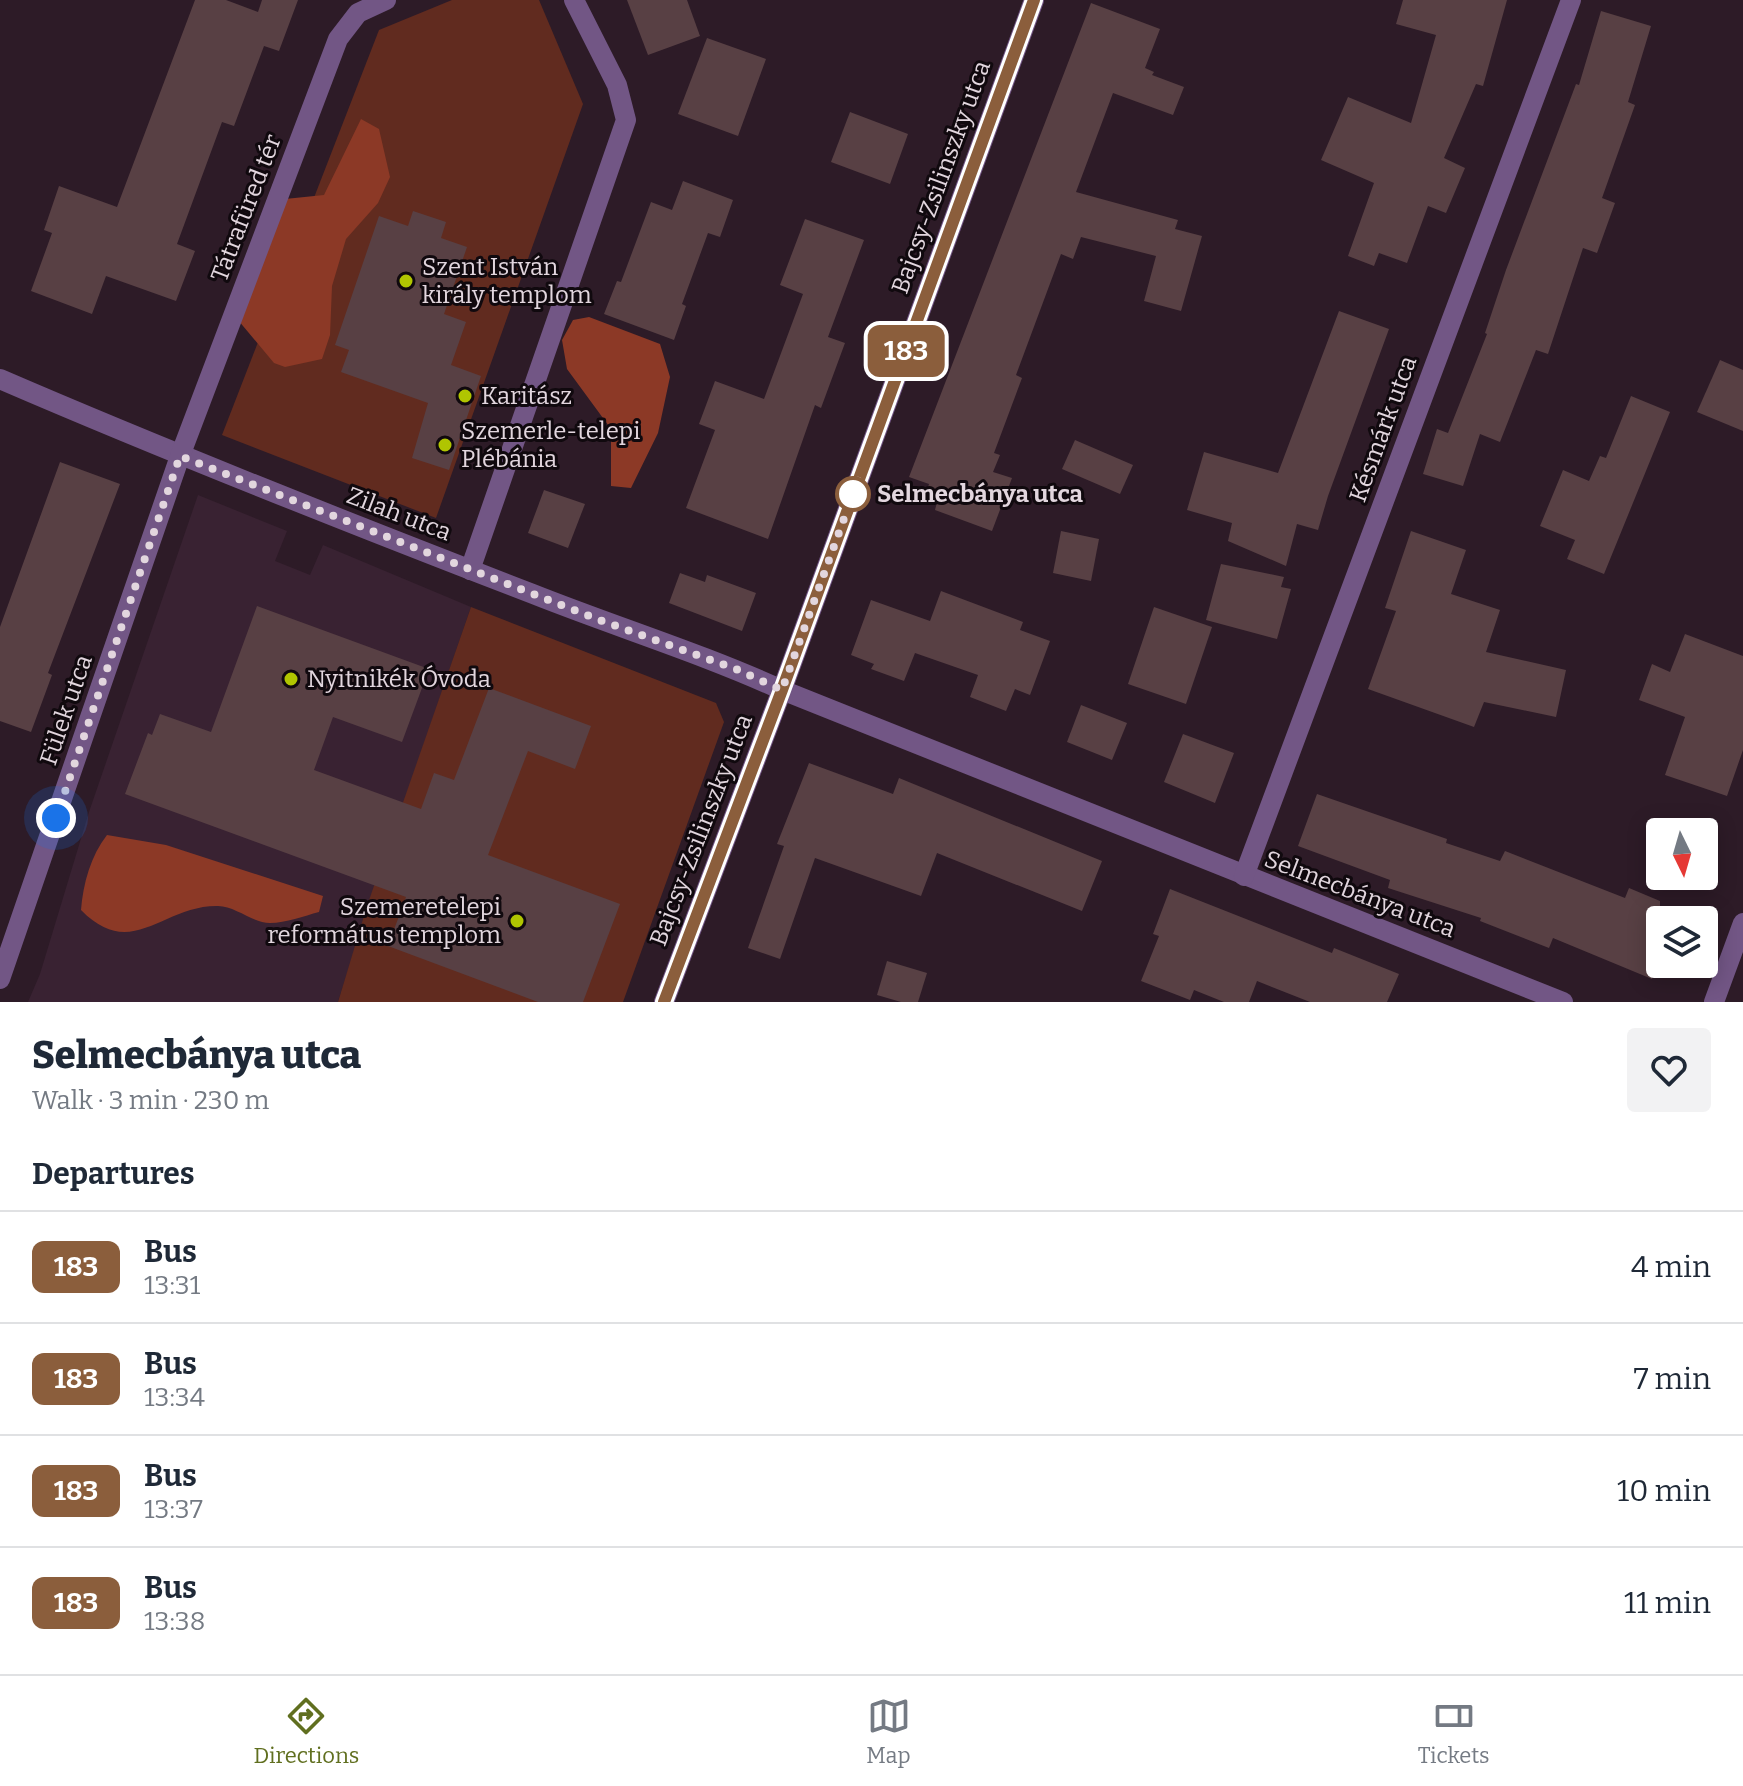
<!DOCTYPE html>
<html lang="en">
<head>
<meta charset="utf-8">
<style>
	body { margin:0; font-family:Bitter,serif; background:#f2f2f3; color:#1f2937; height:100vh; display:flex; flex-direction:column; font-size:30px; white-space:nowrap }
	* { box-sizing:border-box; margin:0 }
	p { font-size:26px; color:#747a83 }
	.icon { flex:none; width:44px; height:44px; fill:none; stroke:currentColor; stroke-width:2; stroke-linecap:round; stroke-linejoin:round }
	.map { position:relative; height:1002px; overflow:hidden }
	.panel { display:flex; flex-direction:column; background:#fff; flex:1 }
	.panel>* { flex:none }
	.badge { padding:0 16px; border-radius:12px; font-size:28px; line-height:52px }
	.needle { width:52px; rotate:175deg }
	.buttons { position:absolute; left:1646px; top:818px; display:grid; gap:16px }
	.buttons a { display:grid; place-items:center; width:72px; height:72px; border-radius:8px; background:#fff; box-shadow:0 4px 20px #0003; font-size:40px }
	.you { position:absolute; width:40px; height:40px; margin:-20px; border:6px solid #fff; border-radius:50%; background:#1a73e8; box-shadow:0 0 0 12px #1a73e833 }
	.map>.badge { position:absolute; translate:-50% -50%; box-shadow:0 0 0 4px #fff }
	h2 { padding:0 32px; font-size:30px; line-height:72px }
	.round { display:grid; place-items:center; flex:none; width:84px; height:84px; border-radius:8px; background:#f2f2f3 }
	.head { display:flex; align-items:center; justify-content:space-between; height:136px; padding:0 32px }
	h1 { font-size:38px; font-weight:800; line-height:60px }
	ul { padding:0; list-style:none }
	li { display:flex; align-items:center; gap:24px; height:112px; padding:0 32px; border-top:2px solid #e0e1e3 }
	li div { flex:1 }
	li b { display:block; font-size:30px }
	li em { font-style:normal }
	li .badge { min-width:88px; font-weight:700; text-align:center }
	.menu { display:flex; justify-content:space-around; align-items:center; height:112px; border-top:2px solid #e0e1e3; background:#fff; font-size:22px; color:#747a83 }
	.menu a { display:grid; justify-items:center; gap:4px }
	.menu .current { color:#606f1f }
	.map>svg:first-child { display:block }
	.built { fill:#392232 }
	.green { fill:#612b1f }
	.forest { fill:#8c3926 }
	.building { fill:#584044 }
	.lines { fill:none; stroke-linecap:round; stroke-linejoin:round }
	.minor { stroke:#725685; stroke-width:20 }
	.line-casing { stroke:#fff; stroke-width:18 }
	.line { stroke:#8b5e3c; stroke-width:12 }
	.walk { stroke:#e2d6de; stroke-width:8; stroke-dasharray:0 14.4 }
	.poi-dot { fill:#b0c501; stroke:#10090e; stroke-width:3 }
	.stop-dot { fill:#fff; stroke:#8b5e3c; stroke-width:4 }
	.labels { text-anchor:middle; dominant-baseline:central; stroke-width:6; stroke-linejoin:round; paint-order:stroke }
	.street-label { font-size:24px; fill:#e2d6de; stroke:#10090e }
	.poi-label { font-size:24px; fill:#e2d6de; stroke:#10090e; text-anchor:start }
	.stop-label { font-size:24px; font-weight:bold; fill:#e2d6de; stroke:#10090e; text-anchor:start }
</style>
</head>
<body>
<div class="map">
<svg width="1743" height="1002" viewBox="0 0 1743 1002">
	<rect width="100%" height="100%" fill="#2d1b27"/>
	<path class="built" d="M198 495 287 531 275 561 310 575 323 545 471 607 368 906 338 1002H28L40 974 89 812Z"/>
	<g class="green">
		<path d="M452 0H539L583 104 436 518 222 435 379 30Z"/>
		<path d="M471 607 716 703 724 722 623 1002H338L367 906Z"/>
	</g>
	<g class="forest">
		<path d="M361 119 379 129 390 177 378 203 346 239 332 286 330 335 322 359 285 367 274 363 238 320 285 199 324 195Z"/>
		<path d="M589 317 660 344 670 377 658 433 631 488 611 486V429L567 369 562 340 573 320Z"/>
		<path d="M107 835 166 845 323 896 319 912C304 916 286 923 270 923 253 923 235 906 218 906 162 905 132 962 81 910 83 884 91 855 107 835Z"/>
	</g>
	<g class="building">
		<path d="M195 0H226L258 12 262 0H298L279 51 264 46 234 126 222 122 177 244 195 251 176 301 106 276 92 314 31 291 52 233 44 230 59 186 117 207Z"/>
		<path d="M627 0H687L700 36 648 55Z"/>
		<path d="M1403 0H1507L1483 86 1476 84 1444 158 1465 168 1446 213 1428 206 1407 263 1379 253 1374 266 1348 256 1374 183 1321 160 1348 97 1411 123 1436 35 1396 24Z"/>
		<path d="M1091 3 1160 29 1145 68 1154 72 1152 75 1184 87 1173 115 1113 93 1076 192 1178 220 1175 229 1202 236 1181 311 1144 301 1156 256 1081 237 1073 259 1061 254 1016 375 1022 378 994 453 1000 455 993 472 1012 478 992 531 935 510 938 498 926 494 929 484 909 477Z"/>
		<path d="M1601 11 1651 26 1628 102 1635 105 1602 198 1615 203 1597 253 1583 248 1548 354 1536 350 1500 442 1480 434 1463 486 1423 474 1437 429 1448 433 1487 334 1485 333 1506 270 1576 84 1579 85Z"/>
		<path d="M707 38 766 59 738 136 678 114Z"/>
		<path d="M850 112 908 134 890 184 831 162Z"/>
		<path d="M683 181 733 200 720 237 708 233 682 304 686 306 674 340 604 314 617 281 621 282 651 202 672 210Z"/>
		<path d="M413 211 446 222 441 238 467 247 444 314 466 322 451 365 481 376 449 470 412 458 428 403 341 372 349 350 335 345 379 216 408 226Z"/>
		<path d="M805 219 864 240 828 337 845 343 821 408 815 405 768 539 686 508 715 430 699 424 715 381 764 399 803 294 780 285Z"/>
		<path d="M1339 311 1389 329 1328 496 1318 530 1297 524 1286 566 1228 541 1232 523 1187 510 1204 452 1278 473Z"/>
		<path d="M1720 360 1743 370V431L1697 412Z"/>
		<path d="M1631 396 1670 412 1604 574 1567 559 1575 540 1540 526 1563 470 1589 481 1600 456 1606 458Z"/>
		<path d="M1075 440 1133 465 1120 494 1062 469Z"/>
		<path d="M60 462 120 484 48 673 52 675 31 732 0 721V627Z"/>
		<path d="M544 490 585 504 568 548 528 533Z"/>
		<path d="M1061 531 1099 539 1091 581 1053 573Z"/>
		<path d="M1411 531 1466 550 1451 594 1500 610 1486 652 1566 670 1556 717 1484 702 1474 727 1368 689 1396 611 1385 608Z"/>
		<path d="M1221 564 1284 577 1281 587 1291 589 1277 639 1206 620Z"/>
		<path d="M680 573 705 582 707 575 756 593 742 631 669 603Z"/>
		<path d="M941 591 1023 622 1020 630 1050 641 1030 695 1015 689 1006 711 970 697 978 675 915 653 904 681 871 669 874 664 851 655 871 600 930 621Z"/>
		<path d="M257 606 429 669 402 742 333 717 314 770 421 809 434 773 454 780 489 688 591 726 575 769 528 751 488 855 620 904 583 1002H538L388 946 406 897 125 794 148 733 152 735 160 714 211 732Z"/>
		<path d="M1154 607 1212 627 1186 704 1128 684Z"/>
		<path d="M1685 634 1743 656V750L1727 796 1665 775 1685 717 1639 700 1652 664 1670 672Z"/>
		<path d="M1081 705 1127 723 1112 760 1067 742Z"/>
		<path d="M1183 734 1234 753 1215 803 1164 782Z"/>
		<path d="M809 763 893 794 899 778 1102 861 1082 911 937 853 921 896 815 858 780 959 748 948 784 846 777 844Z"/>
		<path d="M1317 794 1447 839 1446 843 1500 861 1505 851 1625 898 1629 888 1660 901V960L1652 979 1553 938 1549 948 1480 921 1481 918 1388 888 1390 880 1298 846Z"/>
		<path d="M1170 889 1332 953 1334 948 1399 974 1387 1002H1310L1257 981 1249 1002H1224L1194 990 1190 1000 1141 981 1159 936 1153 934Z"/>
		<path d="M887 961 927 973 918 1002H901L877 995Z"/>
	</g>
	<g class="lines">
		<g class="minor">
			<path d="M0 379C176 455 354 525 533 594 616 627 701 653 782 690L1563 1002"/>
			<path d="M470 570 626 120 617 85 574 0"/>
			<path d="M1244 876 1571 0"/>
			<path d="M0 979 180 456 338 39 358 13 386 0"/>
			<path d="M664 1002 782 690 1034 0"/>
			<path d="M1714 1002 1743 923"/>
		</g>
	</g>
	<g class="lines">
		<defs>
			<path id="line" d="M664 1002 782 690 1034 0"/>
		</defs>
		<use href="#line" class="line-casing"/>
		<use href="#line" class="line"/>
		<path class="walk" d="M56 818 180 456 605 622 736 669 782 690 858 480 853 494"/>
	</g>
	<g class="poi-dot">
		<circle cx="406" cy="281" r="8"/>
		<circle cx="465" cy="396" r="8"/>
		<circle cx="445" cy="445" r="8"/>
		<circle cx="291" cy="679" r="8"/>
		<circle cx="517" cy="921" r="8"/>
	</g>
	<circle class="stop-dot" cx="853" cy="494" r="16"/>
	<g class="labels">
		<g class="street-label">
			<text transform="translate(941 177) rotate(-70)">Bajcsy-Zsilinszky utca</text>
			<text transform="translate(246 208) rotate(-69)">Tátrafüred tér</text>
			<text transform="translate(1383 429) rotate(-70)">Késmárk utca</text>
			<text transform="translate(399 514) rotate(21)">Zilah utca</text>
			<text transform="translate(66 710) rotate(-71)">Fülek utca</text>
			<text transform="translate(701 830) rotate(-69)">Bajcsy-Zsilinszky utca</text>
			<text transform="translate(1360 894) rotate(21)">Selmecbánya utca</text>
		</g>
		<g class="poi-label">
			<text x="422" y="267">Szent István<tspan x="422" dy="28">király templom</tspan></text>
			<text x="481" y="396">Karitász</text>
			<text x="461" y="431">Szemerle-telepi<tspan x="461" dy="28">Plébánia</tspan></text>
			<text x="307" y="679">Nyitnikék Óvoda</text>
			<text x="501" y="907" text-anchor="end">Szemeretelepi<tspan x="501" dy="28">református templom</tspan></text>
		</g>
		<g class="stop-label">
			<text x="877" y="494">Selmecbánya utca</text>
		</g>
	</g>
</svg>
<div class="buttons">
<a><svg class="needle" viewBox="-14 -14 28 28"><path d="M0-13l5 13h-10z" fill="#e53935"/><path d="M0 13l5-13h-10z" fill="#747a83"/></svg></a>
<a><svg class="icon" aria-label="layers" viewBox="0 0 24 24"><path d="M12 4l9 5-9 5-9-5zM3 14l9 5 9-5"/></svg></a>
</div>
<div class="you" style="left:56px;top:818px"></div>
<b class="badge" style="left:906px;top:351px;background:#8b5e3c;color:#fff">183</b>
</div>
<section class="panel">
<div class="head"><div><h1>Selmecbánya utca</h1><p>Walk · 3 min · 230 m</p></div><a class="round"><svg class="icon" aria-label="heart" viewBox="0 0 24 24"><path d="M12 20l-8-8c-3-5 5-10 8-4 3-6 11-1 8 4z"/></svg></a></div>
<h2>Departures</h2>
<ul>
<li><span class="badge" style="background:#8b5e3c;color:#fff">183</span><div><b>Bus</b><p>13:31</p></div><em>4 min</em></li>
<li><span class="badge" style="background:#8b5e3c;color:#fff">183</span><div><b>Bus</b><p>13:34</p></div><em>7 min</em></li>
<li><span class="badge" style="background:#8b5e3c;color:#fff">183</span><div><b>Bus</b><p>13:37</p></div><em>10 min</em></li>
<li><span class="badge" style="background:#8b5e3c;color:#fff">183</span><div><b>Bus</b><p>13:38</p></div><em>11 min</em></li>
</ul>
</section>
<nav class="menu">
<a class="current"><svg class="icon" aria-label="directions" viewBox="0 0 24 24"><path d="M12 3l9 9-9 9-9-9zM9 14v-3h6M13 9l2 2-2 2"/></svg>Directions</a>
<a><svg class="icon" aria-label="map" viewBox="0 0 24 24"><path d="M3 6l6-2 6 2 6-2v14l-6 2-6-2-6 2zM9 4v14M15 6v14"/></svg>Map</a>
<a><svg class="icon" aria-label="tickets" viewBox="0 0 24 24"><path d="M3 7h18v10H3zM15 7v10"/></svg>Tickets</a>
</nav>
</body>
</html>
